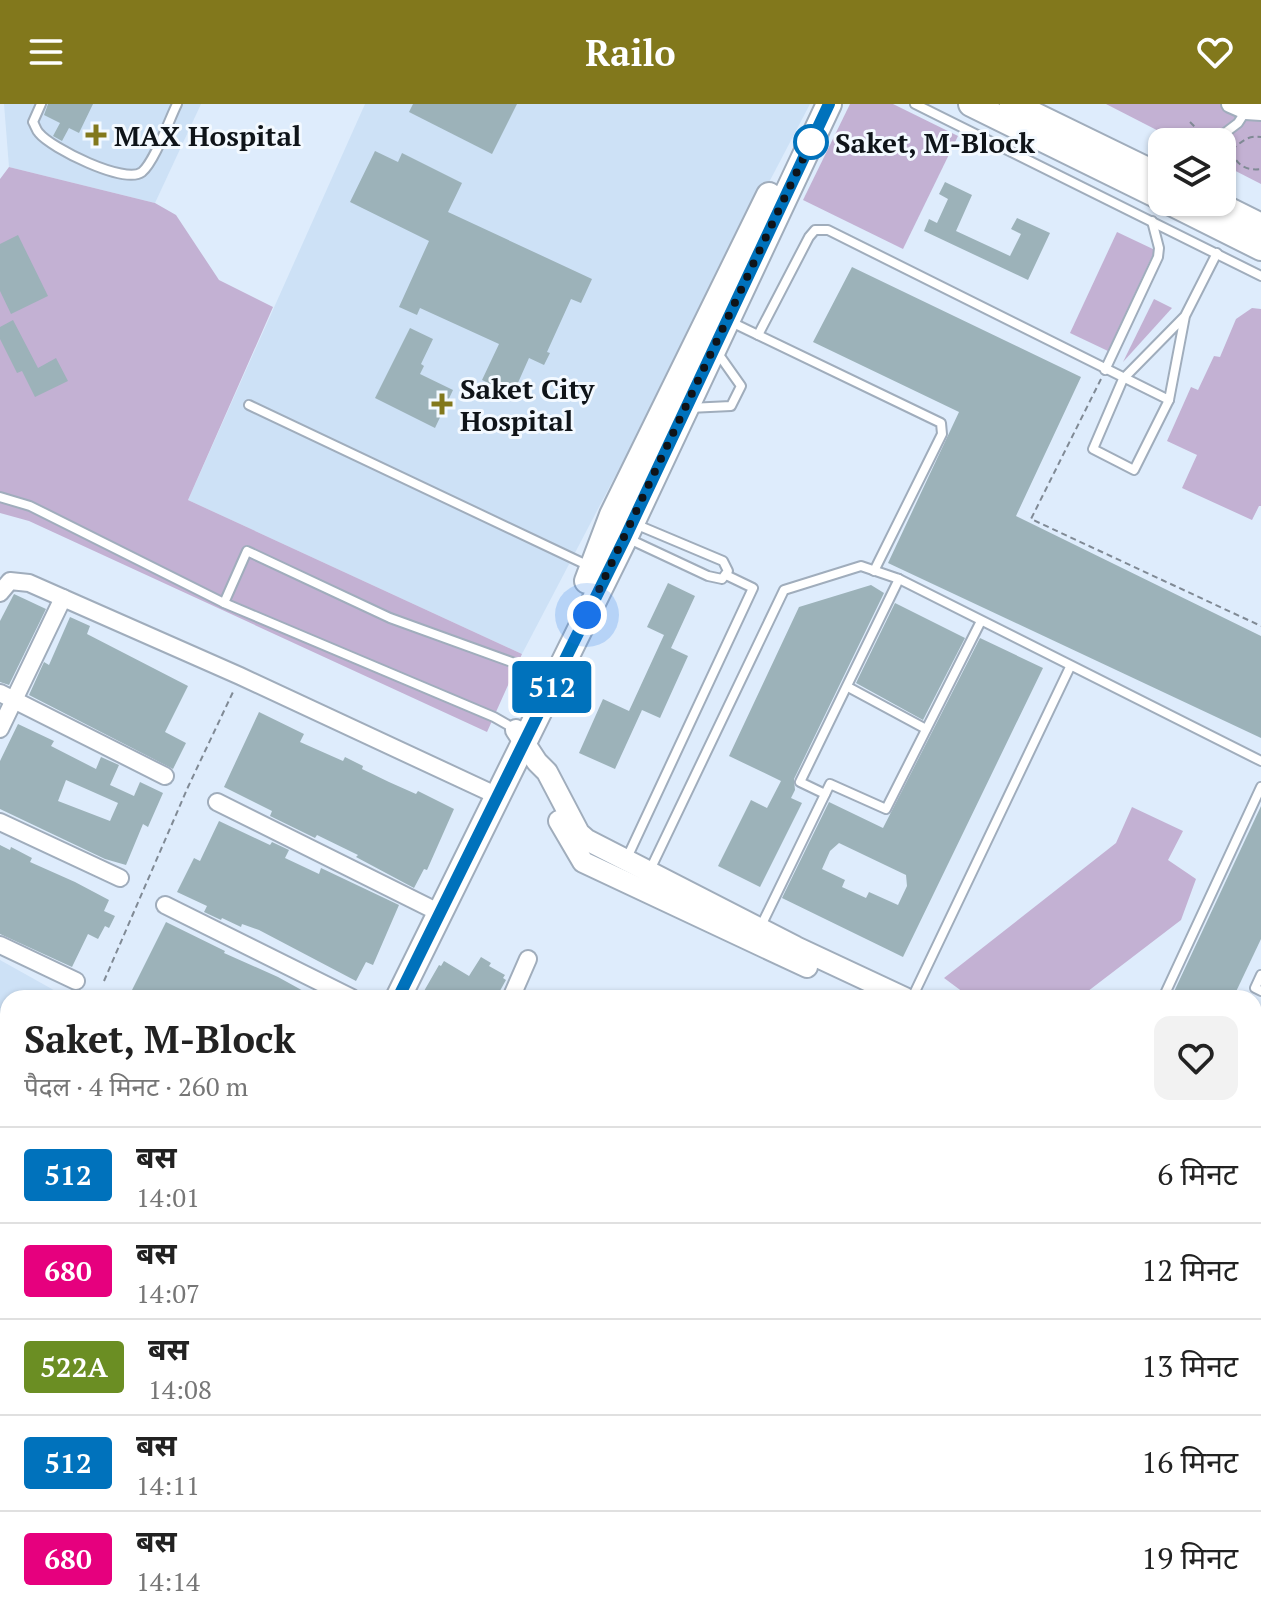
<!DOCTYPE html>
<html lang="hi">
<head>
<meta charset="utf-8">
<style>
	body { margin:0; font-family:"PT Serif","Noto Sans Devanagari",serif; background:#f2f2f2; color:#222; height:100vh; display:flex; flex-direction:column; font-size:30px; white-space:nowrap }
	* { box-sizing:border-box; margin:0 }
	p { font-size:26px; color:#767676 }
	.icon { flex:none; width:44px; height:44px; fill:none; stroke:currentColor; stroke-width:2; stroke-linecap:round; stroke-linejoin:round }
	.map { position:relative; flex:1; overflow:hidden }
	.panel { position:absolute; left:0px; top:886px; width:1262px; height:632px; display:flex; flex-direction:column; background:#fff; border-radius:24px 24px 0 0; box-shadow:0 2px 6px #0004 }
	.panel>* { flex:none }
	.badge { padding:0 16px; border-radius:6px; font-size:28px; line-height:52px }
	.buttons { position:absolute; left:1148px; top:24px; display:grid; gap:16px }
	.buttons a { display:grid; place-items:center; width:88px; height:88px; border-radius:16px; background:#fff; box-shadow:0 2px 6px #0004; font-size:40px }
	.you { position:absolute; width:40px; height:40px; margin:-20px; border:6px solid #fff; border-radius:50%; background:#1a73e8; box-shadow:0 0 0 12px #1a73e833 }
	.map>.badge { position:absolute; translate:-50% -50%; box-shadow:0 0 0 4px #fff }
	.round { display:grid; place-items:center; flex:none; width:84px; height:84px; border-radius:16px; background:#f2f2f2 }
	.head { display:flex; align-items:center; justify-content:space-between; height:136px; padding:0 24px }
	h1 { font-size:38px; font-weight:600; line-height:60px }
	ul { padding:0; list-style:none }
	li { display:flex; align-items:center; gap:24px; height:96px; padding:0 24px; border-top:2px solid #e0e0e0 }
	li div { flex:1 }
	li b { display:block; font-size:30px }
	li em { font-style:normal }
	li .badge { min-width:88px; font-weight:700; text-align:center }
	header { display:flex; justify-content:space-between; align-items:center; height:104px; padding:0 24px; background:#82781c; color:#fff; font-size:36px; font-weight:600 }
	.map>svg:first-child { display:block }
	.built { fill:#cde1f6 }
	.green { fill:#c3b1d3 }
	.building { fill:#9cb2b9; fill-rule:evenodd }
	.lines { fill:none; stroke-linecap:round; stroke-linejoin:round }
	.service-casing { stroke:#a0adbc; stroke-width:12 }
	.minor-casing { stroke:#a0adbc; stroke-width:20 }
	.tertiary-casing { stroke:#a0adbc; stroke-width:24 }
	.secondary-casing { stroke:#a0adbc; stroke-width:28 }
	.path { stroke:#808a95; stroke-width:2; stroke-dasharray:6 4; stroke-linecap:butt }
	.service { stroke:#fff; stroke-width:8 }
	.minor { stroke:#fff; stroke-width:16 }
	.tertiary { stroke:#fff; stroke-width:20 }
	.secondary { stroke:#fff; stroke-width:24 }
	.line-casing { stroke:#fff; stroke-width:18 }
	.line { stroke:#0072bc; stroke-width:12 }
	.walk { stroke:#0f1419; stroke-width:8; stroke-dasharray:0 14.4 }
	.poi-dot { fill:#82781c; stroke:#f3f9ff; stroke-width:3 }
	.stop-dot { fill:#fff; stroke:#0072bc; stroke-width:4 }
	.labels { text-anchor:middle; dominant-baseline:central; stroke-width:6; stroke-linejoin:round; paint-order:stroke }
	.poi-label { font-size:28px; font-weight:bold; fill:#0f1419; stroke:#f3f9ff; text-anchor:start }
	.stop-label { font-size:28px; font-weight:bold; fill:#0f1419; stroke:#f3f9ff; text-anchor:start }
</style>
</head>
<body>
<header><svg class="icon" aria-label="menu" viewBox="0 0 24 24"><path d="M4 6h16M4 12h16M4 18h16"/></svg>Railo<svg class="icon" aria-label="heart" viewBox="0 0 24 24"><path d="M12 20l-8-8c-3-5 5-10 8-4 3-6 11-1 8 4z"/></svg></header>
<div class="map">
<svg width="1261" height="1518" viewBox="0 0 1261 1518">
	<rect width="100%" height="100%" fill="#deecfc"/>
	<g class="built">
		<path d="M4 0H201L155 99 9 63Z"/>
		<path d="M365 0H810L522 550 188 396Z"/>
		<path d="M0 856 68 894H8L7 1058 0 1050Z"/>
	</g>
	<g class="green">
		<path d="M850 0H893L958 32 903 145 803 96Z"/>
		<path d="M1106 0H1242L1261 9V80L1222 60V38H1180Z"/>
		<path d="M9 63 155 99 176 111 219 176 273 203 188 396 522 550 487 628 29 417 0 409V75Z"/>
		<path d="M1117 128 1155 146 1108 247 1070 229Z"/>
		<path d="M1154 195 1172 204 1123 258Z"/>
		<path d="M1252 204 1261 205V402H1259L1252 416 1182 384 1197 351 1167 337 1191 283 1198 286 1214 252 1220 253 1236 215Z"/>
		<path d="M1132 703 1183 727 1168 756 1196 775 1181 816 1079 894H971L944 874 1116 739Z"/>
	</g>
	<g class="building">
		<path d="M48 0H93L79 29 69 24 62 37 53 32 60 19 44 11Z"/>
		<path d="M413 0H517L492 50 409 8Z"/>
		<path d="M375 47 398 58 402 49 462 79 448 108 592 175 581 199 571 195 547 248 550 249 544 261 529 254 513 290 482 276 499 240 420 204 417 211 399 203 429 137 350 98Z"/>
		<path d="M945 78 972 91 956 127 1010 152 1021 130 1011 125 1017 114 1050 129 1028 176 924 127 929 115 937 119 948 95 939 90Z"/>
		<path d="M18 131 48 192 11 210 0 187V140Z"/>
		<path d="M852 163 1081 273 1016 412 1261 532V634L888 459 959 308 813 238Z"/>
		<path d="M13 216 38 264 56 254 68 277 35 293 22 267 17 269 0 235V223Z"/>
		<path d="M410 224 433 235 421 260 424 262 420 270 453 286 435 324 375 294Z"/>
		<path d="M668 479 695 492 671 544 688 552 660 614 642 606 615 665 579 649 603 595 629 607 664 531 647 523Z"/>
		<path d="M871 481 884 489 794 675 795 686 791 694 802 699 760 783 718 762 751 696 767 704 781 677 729 652 799 503Z"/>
		<path d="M14 490 46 505 9 581 0 578V517Z"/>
		<path d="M895 499 965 534 923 616 856 579Z"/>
		<path d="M70 513 90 522 87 530 188 582 165 628 186 639 173 665 29 591 44 558 49 561Z"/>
		<path d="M980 534 1043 564 903 853 782 794 829 698 883 724ZM839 739 906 771 907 782 898 801 869 788 866 794 842 783 845 776 822 765 830 747Z"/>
		<path d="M259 608 304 630 300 638 343 657 345 653 363 662 362 665 389 678 416 690 418 687 454 705 427 766 424 765 414 784 356 753 358 751 317 731 315 734 270 712 272 707 224 683Z"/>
		<path d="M18 620 54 637 51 642 96 665 101 653 119 661 110 681 134 692 140 678 163 689 148 723 143 720 126 761 105 755 0 705V657ZM66 676 118 699 110 717 58 697Z"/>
		<path d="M1261 702V835L1233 894H1171Z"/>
		<path d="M219 717 270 741 272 738 289 746 285 754 319 770 321 764 399 801 373 861 366 858 356 877 259 826 242 820 241 823 222 814 221 816 204 808 207 802 177 788 194 754 200 757Z"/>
		<path d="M0 741 10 746 11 743 32 754 30 758 75 778 109 796 104 807 115 812 109 824 105 822 98 835 88 830 72 863 0 830Z"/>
		<path d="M166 818 225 847 224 849 278 873 316 894H128Z"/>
		<path d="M481 853 491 859 489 862 505 871 503 874 506 876 496 894H420L439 861 441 862 444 857 469 872Z"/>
	</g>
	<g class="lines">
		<defs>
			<g id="service">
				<path d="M41 0 33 18C35 21 36 26 39 29 51 44 125 81 142 68 155 57 169 16 177 0"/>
				<path d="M915 0 1261 172"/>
				<path d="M1213 38 1238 19 1245 8"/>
				<path d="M1185 212 1123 275 1093 345 1134 366 1169 296 1185 212 1217 149"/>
				<path d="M729 217 941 319 942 330 874 467"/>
				<path d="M758 231 809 133 815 126H828L1169 296"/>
				<path d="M1105 266 1158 153 1159 144 1152 117"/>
				<path d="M249 301 589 462"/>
				<path d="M689 304 731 302 741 282 717 248"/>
				<path d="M0 393 30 402 224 499"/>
				<path d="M629 435 708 472 722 475 728 467 723 457 635 420"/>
				<path d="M848 583 926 625"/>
				<path d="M515 625 494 613 224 499 247 447 390 514 517 560 542 572"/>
				<path d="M825 690 800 678 899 475"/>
				<path d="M626 756 753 484 726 471"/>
				<path d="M649 768 784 486 861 462 899 475 1261 657"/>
				<path d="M760 824 830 680 886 705 981 517"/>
				<path d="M1261 871 1255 884 1261 887"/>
				<path d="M912 894 1070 563"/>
				<path d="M1163 894 1261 683"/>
				<path d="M40 1510 48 1518"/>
				<path d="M276 1510 277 1518"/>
				<path d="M309 1510 319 1518"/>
				<path d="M414 1510 424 1518"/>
				<path d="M111 1518 119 1510"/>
				<path d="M625 1518 632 1510"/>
			</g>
			<g id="minor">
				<path d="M1230 0 1246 7 1261 8"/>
				<path d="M0 489 10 477 29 479 240 572 487 687"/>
				<path d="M0 589 165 672"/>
				<path d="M0 625 63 494"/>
				<path d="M217 698 430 804"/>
				<path d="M0 718 120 774"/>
				<path d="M165 801 352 894"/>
				<path d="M0 841 76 877"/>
				<path d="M511 894 528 855"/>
				<path d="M0 1136 8 1131"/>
				<path d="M0 1223 8 1219"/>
				<path d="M1254 1231 1261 1234"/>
				<path d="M1254 1442 1261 1446"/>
				<path d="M643 1510 655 1518"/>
				<path d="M831 1510 845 1518"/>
				<path d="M981 1510 995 1518"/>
				<path d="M917 1518 922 1510"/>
				<path d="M1022 1518 1026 1510"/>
			</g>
			<g id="tertiary">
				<path d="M516 626 537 658 547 668 579 729 587 736 796 843 905 894"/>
				<path d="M559 717 583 758 807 863"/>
				<path d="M1254 1051 1261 1054"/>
				<path d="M1254 1070 1261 1074"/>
				<path d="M0 1359 8 1371"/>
			</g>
			<g id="secondary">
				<path d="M971 0 1162 94"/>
				<path d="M1012 0 1162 73"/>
				<path d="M1169 98 1261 144"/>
				<path d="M1213 98 1261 122"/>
				<path d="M587 477 612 411 769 91"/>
				<path d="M398 894 625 434 829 0"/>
				<path d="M0 1391 8 1386"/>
				<path d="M0 1416 8 1411"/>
			</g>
		</defs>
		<use href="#service" class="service-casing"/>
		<use href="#minor" class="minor-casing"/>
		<use href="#tertiary" class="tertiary-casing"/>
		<use href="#secondary" class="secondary-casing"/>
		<g class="path">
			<path d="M1190 18 1203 31"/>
			<path d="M1232 47C1236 61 1246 67 1261 65"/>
			<path d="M1222 49C1238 46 1242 30 1261 33"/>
			<path d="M1101 275 1031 415 1261 522"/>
			<path d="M104 877 188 683 233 588"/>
		</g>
		<use href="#service" class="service"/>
		<use href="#minor" class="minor"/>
		<use href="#tertiary" class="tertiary"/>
		<use href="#secondary" class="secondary"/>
	</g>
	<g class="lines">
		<defs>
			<path id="line" d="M398 894 625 434 829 0"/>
		</defs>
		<use href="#line" class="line-casing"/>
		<use href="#line" class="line"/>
		<path class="walk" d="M587 511 811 38"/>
	</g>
	<g class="poi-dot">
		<path d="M92 19h8v8h8v8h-8v8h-8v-8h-8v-8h8z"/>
		<path d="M438 288h8v8h8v8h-8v8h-8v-8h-8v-8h8z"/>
	</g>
	<circle class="stop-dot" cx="811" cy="38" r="16"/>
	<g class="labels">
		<g class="poi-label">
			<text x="114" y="31">MAX Hospital</text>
			<text x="460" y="284">Saket City<tspan x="460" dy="32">Hospital</tspan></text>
		</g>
		<g class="stop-label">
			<text x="835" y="38">Saket, M-Block</text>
		</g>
	</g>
</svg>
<div class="buttons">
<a><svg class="icon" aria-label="layers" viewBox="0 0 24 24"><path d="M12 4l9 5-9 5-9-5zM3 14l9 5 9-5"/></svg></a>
</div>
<div class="you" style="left:587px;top:511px"></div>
<b class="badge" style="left:552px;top:583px;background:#0072bc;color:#fff">512</b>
<section class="panel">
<div class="head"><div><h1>Saket, M-Block</h1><p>पैदल · 4 मिनट · 260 m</p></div><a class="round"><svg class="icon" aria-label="heart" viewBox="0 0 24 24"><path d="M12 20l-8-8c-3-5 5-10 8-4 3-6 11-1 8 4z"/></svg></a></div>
<ul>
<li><span class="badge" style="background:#0072bc;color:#fff">512</span><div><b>बस</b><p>14:01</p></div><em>6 मिनट</em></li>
<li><span class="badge" style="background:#e6007e;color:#fff">680</span><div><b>बस</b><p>14:07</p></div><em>12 मिनट</em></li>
<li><span class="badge" style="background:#6b8e23;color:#fff">522A</span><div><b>बस</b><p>14:08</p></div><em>13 मिनट</em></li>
<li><span class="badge" style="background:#0072bc;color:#fff">512</span><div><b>बस</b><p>14:11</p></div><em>16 मिनट</em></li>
<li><span class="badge" style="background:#e6007e;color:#fff">680</span><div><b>बस</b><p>14:14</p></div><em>19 मिनट</em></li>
</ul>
</section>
</div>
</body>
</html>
